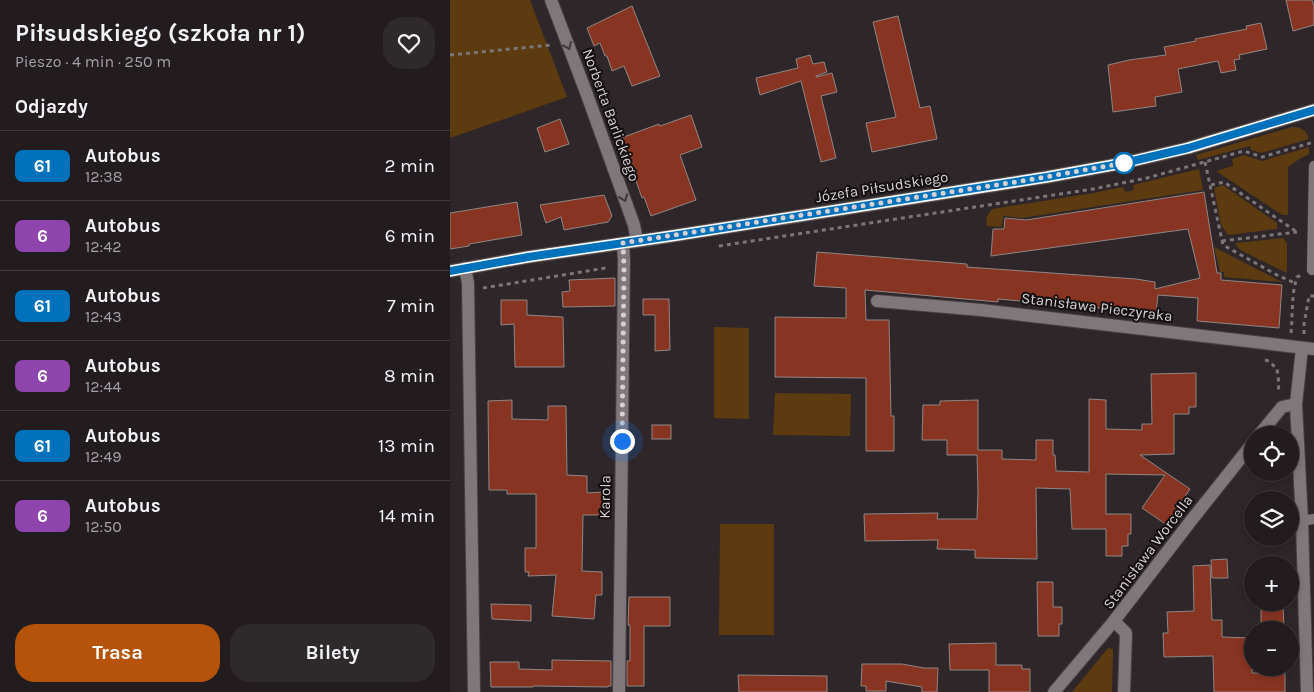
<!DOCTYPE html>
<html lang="pl">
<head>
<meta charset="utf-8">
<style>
	body { margin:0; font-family:Karla,sans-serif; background:#2e292b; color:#f1f3f6; height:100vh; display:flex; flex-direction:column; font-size:19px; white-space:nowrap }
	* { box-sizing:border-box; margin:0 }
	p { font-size:16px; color:#a2a1a4 }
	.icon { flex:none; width:28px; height:28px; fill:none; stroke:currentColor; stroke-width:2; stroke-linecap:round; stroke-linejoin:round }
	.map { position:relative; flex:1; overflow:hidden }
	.side { display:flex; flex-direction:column; background:#221c1e; width:450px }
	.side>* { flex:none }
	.badge { padding:0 10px; border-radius:8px; font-size:18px; line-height:32px }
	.tools { position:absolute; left:794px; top:426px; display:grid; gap:10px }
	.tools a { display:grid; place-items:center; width:55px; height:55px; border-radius:50%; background:#221c1e; box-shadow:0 2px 8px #0003,0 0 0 1px #3f3a3c; font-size:25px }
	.you { position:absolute; width:25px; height:25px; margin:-12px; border:4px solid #fff; border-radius:50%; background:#1a73e8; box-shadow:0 0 0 8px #1a73e833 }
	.map>.badge { position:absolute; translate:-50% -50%; box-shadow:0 0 0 2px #fff }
	h2 { padding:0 15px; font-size:19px; line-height:45px }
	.round { display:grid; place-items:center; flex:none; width:52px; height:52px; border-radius:20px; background:#2e292b }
	.summary { display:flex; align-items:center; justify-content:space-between; height:85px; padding:0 15px }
	h1 { font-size:24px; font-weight:700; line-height:38px }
	.action { display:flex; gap:10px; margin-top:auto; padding:10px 15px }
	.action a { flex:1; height:58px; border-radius:20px; background:#b45309; color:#fff; font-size:20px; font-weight:700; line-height:58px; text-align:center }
	.action a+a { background:#2e292b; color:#f1f3f6 }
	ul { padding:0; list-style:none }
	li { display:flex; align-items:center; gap:15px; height:70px; padding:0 15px; border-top:1px solid #3f3a3c }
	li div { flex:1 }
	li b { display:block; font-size:19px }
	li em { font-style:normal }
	li .badge { min-width:55px; font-weight:700; text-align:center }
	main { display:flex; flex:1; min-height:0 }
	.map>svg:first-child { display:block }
	.green { fill:#5c3b10 }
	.building { fill:#883422; stroke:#8f8684 }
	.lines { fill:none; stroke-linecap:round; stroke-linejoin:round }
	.lane-casing { stroke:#484143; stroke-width:11 }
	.street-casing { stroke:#484143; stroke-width:14 }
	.secondary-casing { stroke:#484143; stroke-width:14 }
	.path { stroke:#7d7678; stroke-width:3; stroke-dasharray:4 4; stroke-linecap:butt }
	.lane { stroke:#80777a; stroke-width:10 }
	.street { stroke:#80777a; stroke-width:12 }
	.secondary { stroke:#80777a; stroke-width:12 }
	.oneway { stroke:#3f393b }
	.line-casing { stroke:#fff; stroke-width:11 }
	.line { stroke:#0072bc; stroke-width:8 }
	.walk { stroke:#d6d1d3; stroke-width:5; stroke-dasharray:0 9 }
	.stop-dot { fill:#fff; stroke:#0072bc; stroke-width:2.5 }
	.labels { text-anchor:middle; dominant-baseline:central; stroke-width:4; stroke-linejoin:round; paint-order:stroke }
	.street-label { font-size:15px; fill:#d6d1d3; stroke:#141011 }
</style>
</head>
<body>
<main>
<section class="side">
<div class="summary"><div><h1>Piłsudskiego (szkoła nr 1)</h1><p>Pieszo · 4 min · 250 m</p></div><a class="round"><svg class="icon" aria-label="heart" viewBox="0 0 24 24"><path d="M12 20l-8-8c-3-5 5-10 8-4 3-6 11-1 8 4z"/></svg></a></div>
<h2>Odjazdy</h2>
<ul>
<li><span class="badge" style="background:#0072bc;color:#fff">61</span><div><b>Autobus</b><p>12:38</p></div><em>2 min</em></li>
<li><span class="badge" style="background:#8e44ad;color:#fff">6</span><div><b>Autobus</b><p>12:42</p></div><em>6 min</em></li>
<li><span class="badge" style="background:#0072bc;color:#fff">61</span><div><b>Autobus</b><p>12:43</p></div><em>7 min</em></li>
<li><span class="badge" style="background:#8e44ad;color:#fff">6</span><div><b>Autobus</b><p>12:44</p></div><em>8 min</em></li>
<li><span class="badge" style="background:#0072bc;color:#fff">61</span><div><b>Autobus</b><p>12:49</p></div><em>13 min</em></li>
<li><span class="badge" style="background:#8e44ad;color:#fff">6</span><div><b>Autobus</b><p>12:50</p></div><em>14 min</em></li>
</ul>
<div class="action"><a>Trasa</a><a>Bilety</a></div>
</section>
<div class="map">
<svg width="864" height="692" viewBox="0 0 864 692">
	<rect width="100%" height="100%" fill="#2e2628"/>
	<g class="green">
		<path d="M0 0H80L117 97 0 138Z"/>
		<path d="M842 127C852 127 856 130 859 139L811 153 801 150 800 146 748 160 746 155Z"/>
		<path d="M859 147V154L848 160 838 167V215H832L766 171 783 166 782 159 794 155 812 161Z"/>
		<path d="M749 169 753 190 572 218 553 216 552 227 537 226 536 218 542 209 643 193 673 187 675 192 684 190 683 185Z"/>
		<path d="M773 185 827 223V229L778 235 771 225 764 188Z"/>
		<path d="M833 238 837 243V273L790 250 785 243Z"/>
		<path d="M764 247 832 282 774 277V272H770Z"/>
		<path d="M264 327 299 328V419L264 418Z"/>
		<path d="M325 393 401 394 400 436 323 435Z"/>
		<path d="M270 524H324V635H269Z"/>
		<path d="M658 648 663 649V652L662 692H622Z"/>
	</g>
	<g class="building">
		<path d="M836 0H862L864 6V25L843 31Z"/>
		<path d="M182 6 210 76 182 86 174 66 162 71 157 56H155L150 43 144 46 137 28Z"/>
		<path d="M448 16 470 108 480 106 487 139 422 152 416 123 446 117 423 22Z"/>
		<path d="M811 23 817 49 789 55 790 59 784 60 786 70 771 73 768 61 728 69 732 92 705 97 706 106 663 112 658 65 679 60 716 55 714 47 746 41 745 39 797 29 796 26Z"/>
		<path d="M360 55 363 64 374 62 377 72 366 76V77L382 73 387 92 371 96 386 158 371 162 351 81 310 95 306 78 348 68 346 59Z"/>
		<path d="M241 115 252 147 230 155 246 200 201 216 194 197 192 198 171 138 209 124 210 126Z"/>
		<path d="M110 119 119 144 95 152 87 128Z"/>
		<path d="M754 192 767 273H771V280L832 285 829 328 747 321 748 298 708 295 706 313 548 299V302L415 290 416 320H439L441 416H444V451H416V378L325 377V317L396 318V288L364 286 367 252 517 264V267L686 279 705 282V289L750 278 738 229 541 256 543 229H554L555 218 576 220Z"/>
		<path d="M154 195 162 216 158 222 114 230 111 217 96 223 90 205Z"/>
		<path d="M67 202 72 235 19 244V246L0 249V213Z"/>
		<path d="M165 278V306L113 307 112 292 120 291 119 280Z"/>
		<path d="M193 299H219L220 350 205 351V315H193Z"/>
		<path d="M51 300H77V315L113 317 114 367H65L64 324 51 325Z"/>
		<path d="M746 373V407H739V414H724V454L690 455 740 489 734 498V501L717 525 692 508 715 475 656 474V514H681V534H678V546H672V556H656V529H622L620 489 586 488 587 559 525 558V550L487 549 488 540 415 541 414 514 488 513 487 519H527L528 491 527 455H497V440H472L473 405H490V401L528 400V450H552V459L586 460V440H603V455H605L606 471 639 472V399L656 400V429L692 430V424H702L701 374Z"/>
		<path d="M62 400V419L98 420V406H116L117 475 137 476V493L154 492 155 515H133L132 571 152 572V595H146L144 619 102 616 106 575 78 576 79 572H75V548H86V494H57V490H39L38 401Z"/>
		<rect x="202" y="425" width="19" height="14"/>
		<path d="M777 559 778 578H762L761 560Z"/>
		<path d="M760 565 762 620H772V637L802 638V673H835V692H764L763 656 714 657 713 633H718L717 612 744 611 743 566Z"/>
		<path d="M587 582H603V607H612V624H609V636H588Z"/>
		<path d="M179 597H220V626H194V686H177V661H180V625H178Z"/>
		<path d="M811 602H833L834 630H811Z"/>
		<path d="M41 604 81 605V621L42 619Z"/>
		<path d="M546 643V665H572V669H580V692H539V670H500L499 644Z"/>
		<path d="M102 660 161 661V686H158V687L83 686V687H41L40 662H69V669L102 670Z"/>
		<path d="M412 664H452L474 668H488L487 692H472V687L436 681V691H416V686H411Z"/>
		<path d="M288 675 377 676V692H289Z"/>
	</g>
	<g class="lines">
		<defs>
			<g id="lane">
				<path d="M862 270 864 166"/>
				<path d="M852 521 864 519"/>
			</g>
			<g id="street">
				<path d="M101 0 136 92 184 225 187 241"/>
				<path d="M15 268 18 283 24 692"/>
				<path d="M427 301 531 310 864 349"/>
				<path d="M852 348 846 404 852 521 857 692"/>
				<path d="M809 435 832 407 846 404"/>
				<path d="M664 621 676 633 674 692"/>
				<path d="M169 692 174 260 173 243"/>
				<path d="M604 692 664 621 740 522 802 444"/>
			</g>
			<path id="secondary" d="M0 271 78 257 209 238 597 177 674 163 738 148 864 110"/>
		</defs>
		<use href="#lane" class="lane-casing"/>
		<use href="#street" class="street-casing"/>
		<use href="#secondary" class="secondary-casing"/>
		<g class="path">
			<path d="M0 55 101 45"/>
			<path d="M755 162 773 245 827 275 845 283"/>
			<path d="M761 185 774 182 847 232"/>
			<path d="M772 241 847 232"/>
			<path d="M269 246 643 189 697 178 794 151 812 157 864 142"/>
			<path d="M33 288 156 268"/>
			<path d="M841 333C843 315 841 295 847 277L852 275"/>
			<path d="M854 334V324L859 296H864"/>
			<path d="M815 360 819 361 827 369 829 384 828 392"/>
		</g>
		<use href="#lane" class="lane"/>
		<use href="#street" class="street"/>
		<use href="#secondary" class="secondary"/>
	</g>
	<defs><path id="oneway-chevron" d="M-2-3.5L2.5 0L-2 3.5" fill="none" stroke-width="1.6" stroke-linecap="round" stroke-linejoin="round" transform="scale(1.25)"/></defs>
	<g class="oneway">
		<use href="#oneway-chevron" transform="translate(118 46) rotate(68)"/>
		<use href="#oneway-chevron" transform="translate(174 198) rotate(70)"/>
	</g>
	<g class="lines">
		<defs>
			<path id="line" d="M0 271 78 257 228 235 597 177 674 163 738 148 864 110"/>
		</defs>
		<use href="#line" class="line-casing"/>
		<use href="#line" class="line"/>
		<path class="walk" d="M172 441 174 268 173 243 578 180 674 163"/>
	</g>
	<circle class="stop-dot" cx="674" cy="163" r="10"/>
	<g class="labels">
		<g class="street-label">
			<text transform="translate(161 115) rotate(70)">Norberta Barlickiego</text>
			<text transform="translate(432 187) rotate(-9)">Józefa Piłsudskiego</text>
			<text transform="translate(647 307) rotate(7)">Stanisława Pieczyraka</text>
			<text transform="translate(155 497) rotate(-89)">Karola</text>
			<text transform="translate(698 552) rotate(-53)">Stanisława Worcella</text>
		</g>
	</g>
</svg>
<div class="tools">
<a><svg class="icon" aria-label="locate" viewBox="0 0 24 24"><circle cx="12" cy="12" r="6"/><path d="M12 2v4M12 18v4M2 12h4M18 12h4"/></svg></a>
<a><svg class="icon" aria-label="layers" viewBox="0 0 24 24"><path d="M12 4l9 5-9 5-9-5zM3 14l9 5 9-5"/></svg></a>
<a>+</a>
<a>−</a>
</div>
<div class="you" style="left:172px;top:441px"></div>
</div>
</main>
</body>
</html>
